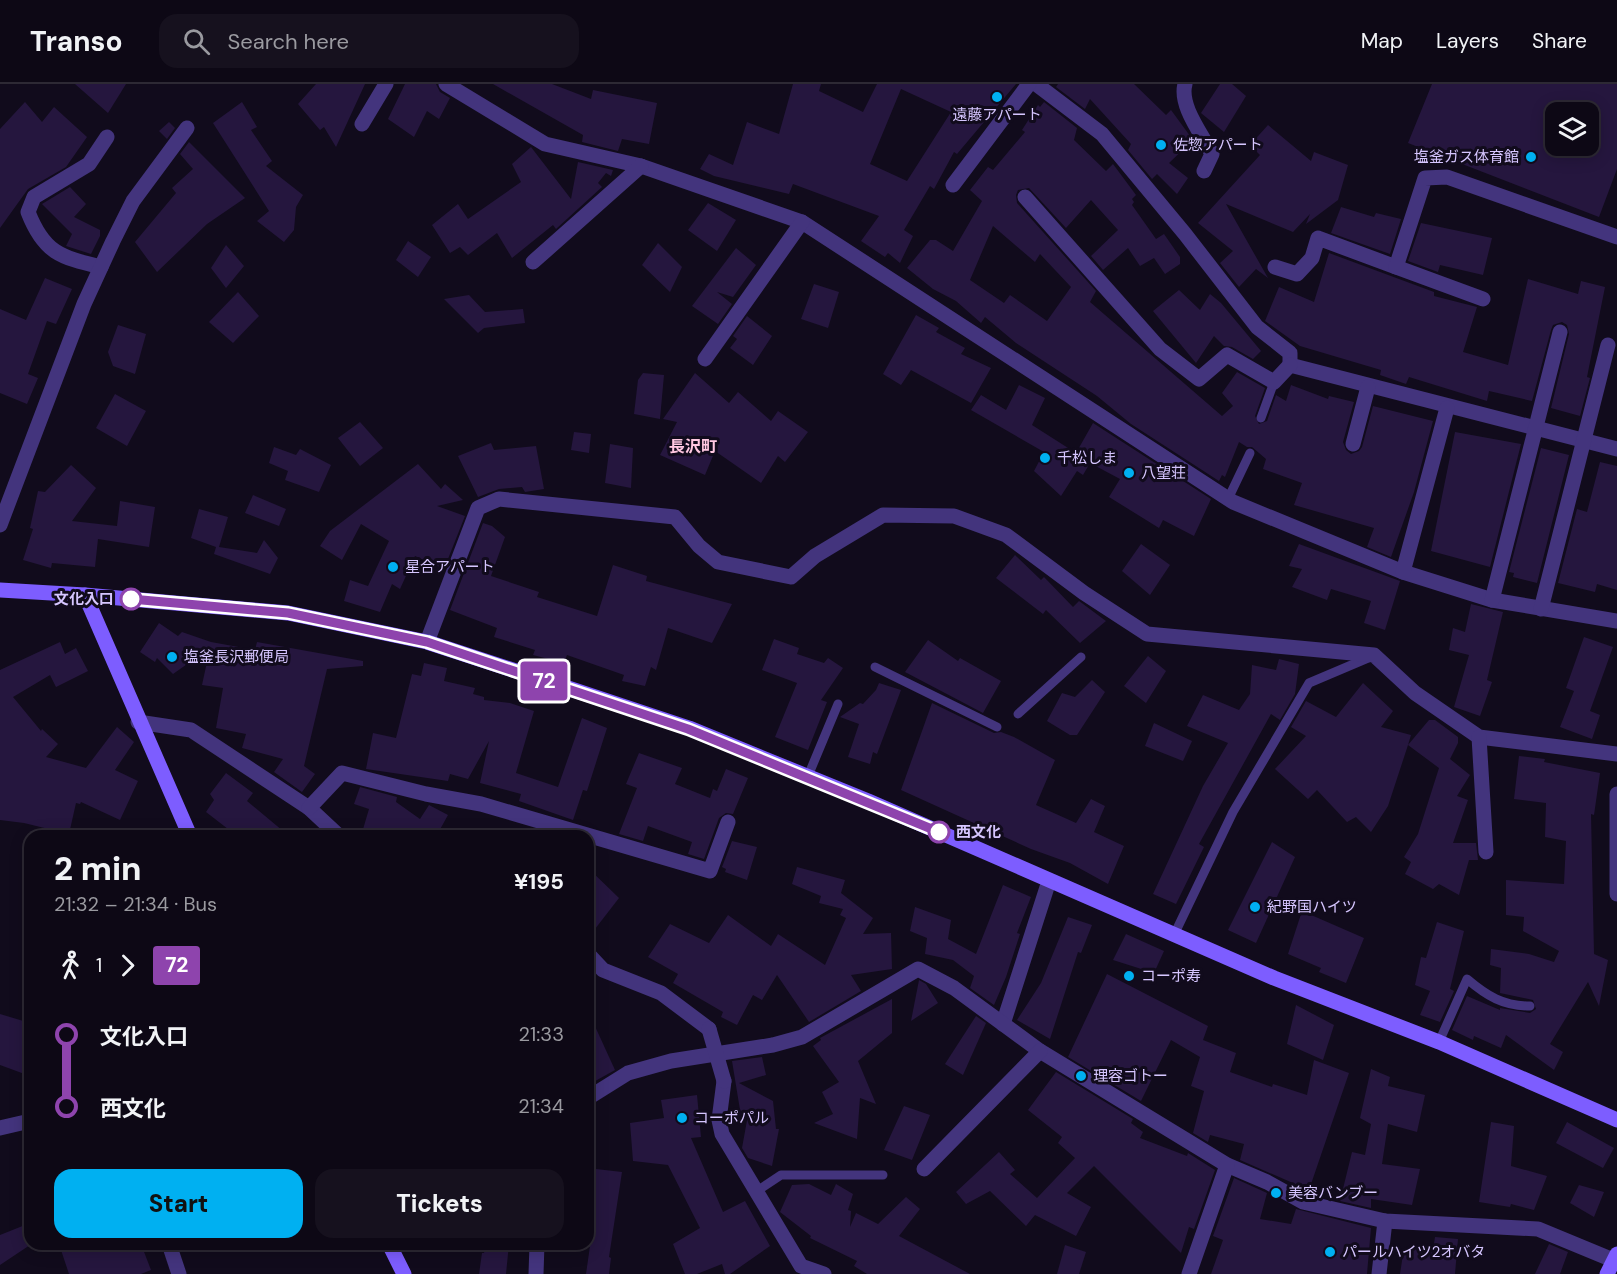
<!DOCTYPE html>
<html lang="en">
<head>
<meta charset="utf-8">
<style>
	body { margin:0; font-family:"DM Sans","Noto Sans JP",sans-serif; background:#16111e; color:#f1f3f6; height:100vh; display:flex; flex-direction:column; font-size:22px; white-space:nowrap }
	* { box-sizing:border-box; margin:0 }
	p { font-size:20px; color:#9a9aa0 }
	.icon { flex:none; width:33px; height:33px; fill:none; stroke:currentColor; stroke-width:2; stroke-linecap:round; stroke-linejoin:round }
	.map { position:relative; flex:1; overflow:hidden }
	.panel { position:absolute; left:24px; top:746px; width:570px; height:420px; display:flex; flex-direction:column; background:#0d0815; border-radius:18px; box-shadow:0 3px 15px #0003,0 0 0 2px #2d2934 }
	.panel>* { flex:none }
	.badge { padding:0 12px; border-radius:4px; font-size:21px; line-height:39px }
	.tools { position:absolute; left:1545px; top:18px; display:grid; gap:12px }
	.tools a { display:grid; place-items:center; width:54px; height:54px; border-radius:12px; background:#0d0815; box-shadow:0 3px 15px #0003,0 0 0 2px #2d2934; font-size:30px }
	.map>.badge { position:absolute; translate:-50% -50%; box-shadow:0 0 0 3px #fff }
	.legs { display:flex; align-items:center; gap:9px; height:66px; padding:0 30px; font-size:20px }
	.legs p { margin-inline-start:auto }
	.head { display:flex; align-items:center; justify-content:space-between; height:102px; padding:0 30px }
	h1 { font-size:33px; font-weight:800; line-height:45px }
	.action { display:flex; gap:12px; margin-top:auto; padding:12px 30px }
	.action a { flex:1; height:69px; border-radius:18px; background:#00b0f1; color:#111; font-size:24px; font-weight:800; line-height:69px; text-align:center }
	.action a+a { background:#16111e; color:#f1f3f6 }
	ul { padding:0 30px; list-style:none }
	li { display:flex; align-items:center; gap:21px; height:72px; font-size:22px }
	li i { display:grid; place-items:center; width:9px; height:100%; margin:0 8px; background:currentColor }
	li i::after { content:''; width:15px; height:15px; margin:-8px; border:4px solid; border-radius:50%; background:#0d0815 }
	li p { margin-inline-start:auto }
	li:first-child i { background:linear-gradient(#0000 50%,currentColor 0) }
	li:last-child i { background:linear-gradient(currentColor 50%,#0000 0) }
	header { display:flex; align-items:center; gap:36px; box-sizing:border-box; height:84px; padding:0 30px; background:#0d0815; border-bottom:2px solid #2d2934 }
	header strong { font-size:28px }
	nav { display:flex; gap:33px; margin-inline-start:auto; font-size:21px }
	.search { width:420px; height:54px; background:#16111e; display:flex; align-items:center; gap:15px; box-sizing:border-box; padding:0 21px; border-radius:18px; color:#9a9aa0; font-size:22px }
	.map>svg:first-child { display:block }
	.building { fill:#25163e; fill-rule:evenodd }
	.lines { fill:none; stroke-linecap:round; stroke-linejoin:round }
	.lane { stroke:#43347d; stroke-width:9 }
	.street { stroke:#43347d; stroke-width:15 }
	.secondary { stroke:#7d5dff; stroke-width:15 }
	.street-bridge { stroke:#43347d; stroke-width:15 }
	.line-1-casing { stroke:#fff; stroke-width:14 }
	.line-1 { stroke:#8e44ad; stroke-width:9 }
	.poi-dot { fill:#00b0f1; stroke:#110b1c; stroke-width:2 }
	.stop-1-dot { fill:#fff; stroke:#8e44ad; stroke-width:3 }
	.labels { text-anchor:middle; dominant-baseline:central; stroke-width:6; stroke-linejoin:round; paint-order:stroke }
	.poi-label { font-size:15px; fill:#d6c6ff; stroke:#110b1c; text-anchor:start }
	.stop-label { font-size:15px; font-weight:bold; fill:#d6c6ff; stroke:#110b1c; text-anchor:end }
	.neighbourhood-label { font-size:16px; font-weight:bold; fill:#ffc8e2; stroke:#110b1c }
</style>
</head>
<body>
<header>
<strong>Transo</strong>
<div class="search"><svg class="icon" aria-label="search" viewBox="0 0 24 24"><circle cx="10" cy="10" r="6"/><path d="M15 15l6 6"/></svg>Search here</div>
<nav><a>Map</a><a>Layers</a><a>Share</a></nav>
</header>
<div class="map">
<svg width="1617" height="1190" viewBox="0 0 1617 1190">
	<rect width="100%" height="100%" fill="#110b1c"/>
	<g class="building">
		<path d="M75 0H126L108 29Z"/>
		<path d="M316 0H365L336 63 324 43 320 46 298 20Z"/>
		<path d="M405 0H436L440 8 450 14 439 35 427 27 414 53 388 35Z"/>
		<path d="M493 0H552L591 15 593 6 657 19 649 60 622 55 618 67 582 58 583 51Z"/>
		<path d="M793 0H821L819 7 863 28 877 0H1016L957 70 954 68 934 105 930 102 904 146 913 152 900 179 888 169 885 173 861 157 879 132 793 100 789 110 714 92 700 85 709 70 733 81 747 38 779 50ZM901 5 951 28 907 97 870 80Z"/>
		<path d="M1058 0H1134L1166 31 1171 26 1193 56 1169 79 1188 94 1177 110 1157 90 1152 95 1128 66 1131 60 1090 15 1085 25 1056 3Z"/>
		<path d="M1220 0H1232L1246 12 1224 48 1201 29Z"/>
		<path d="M1432 0H1617V85L1599 133 1408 59ZM1556 28H1588V62H1556Z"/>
		<path d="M25 18 42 38 54 23 87 53 66 83 28 105 0 144V45Z"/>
		<path d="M242 18 257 43 251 46 272 77 266 82 303 111 296 123 294 146 284 158 257 137 269 127 213 39Z"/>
		<path d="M1044 18 1077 44 1074 56 1106 87 1113 80 1136 111 1132 115 1134 118 1132 121 1156 155 1164 150 1180 173V180L1165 190 1154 174 1140 182 1128 164 1103 186 1091 172 1118 146 1091 116 1066 144 1029 104 1018 106 1016 111 1017 119 1096 207 1090 218 1222 332 1233 322 1222 309 1237 288 1265 304 1255 332 1259 340 1267 337 1276 311 1286 317 1291 301 1328 315 1329 312 1354 318 1343 358 1346 366 1351 370 1359 367 1362 363 1373 322 1433 337 1414 408 1391 473 1367 463 1374 444 1294 421 1302 399 1263 385 1266 375 1252 363H1247L1239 358 1225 393 1222 391 1219 397 1131 340 1097 312 1016 259 985 233 981 239 956 217 933 205 907 184 930 156H936L953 167 982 117 970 106 988 83 993 86 1025 48 1022 46 1038 21 1040 23ZM993 142 1035 178 1040 170 1071 203 1047 237 1010 211 1004 219 970 196Z"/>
		<path d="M169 38 175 44 167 55 159 47Z"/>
		<path d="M1268 41 1311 77 1314 68 1348 81 1338 116 1306 140 1310 130 1293 148 1226 120 1268 194 1256 185 1239 203 1220 179 1233 167 1198 139 1260 71 1250 61Z"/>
		<path d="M189 58 245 114 207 140 157 188 135 158 176 109 172 104 193 85 180 70Z"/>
		<path d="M531 63 571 115 578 78 613 86 611 92 606 89 598 99 602 103 556 145 553 141 512 174 497 149 468 171 460 163 450 169 432 141 458 120 468 135 521 98 512 80Z"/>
		<path d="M70 103 86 120 74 133 100 146V152L91 170 66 162 72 150 42 120Z"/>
		<path d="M708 119 736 136 717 167 688 146Z"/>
		<path d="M1341 123 1374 133 1376 129 1401 135 1390 170 1331 149Z"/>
		<path d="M1421 139 1492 154 1483 191 1440 181 1438 188 1408 177Z"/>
		<path d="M408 157 431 173 418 193 396 176Z"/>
		<path d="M658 159 682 183 670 208 642 181Z"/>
		<path d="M226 161 244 182 226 204 211 184Z"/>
		<path d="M736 164 756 181 733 213 717 208 732 220 718 240 692 222Z"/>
		<path d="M1329 169 1434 208V212L1477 223 1463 268 1508 281 1528 195 1578 210 1581 197 1605 203 1587 293 1590 294 1580 332 1551 324 1569 250 1567 241 1562 238 1553 241 1551 246 1532 317 1489 307 1487 317 1409 293 1406 300 1380 291 1381 286 1300 262 1265 237 1279 203 1314 218Z"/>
		<path d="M45 194 72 205 56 240 47 237 28 290 38 294 27 320 0 309V225L26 236Z"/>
		<path d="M814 200 839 208 828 244 801 235Z"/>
		<path d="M1179 206 1200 226 1210 210 1221 219 1261 267 1253 275 1232 263 1224 262 1214 252 1196 279 1153 227Z"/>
		<path d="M238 208 259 232 233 259 209 238Z"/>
		<path d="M469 211 485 228 523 225 525 239 484 244 478 249 444 215Z"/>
		<path d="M916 231 939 244 936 248 965 264 961 270 991 284 971 319 911 286 901 301 883 290Z"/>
		<path d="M747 232 772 252 753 281 730 264 737 255 733 252Z"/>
		<path d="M118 241 146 250 135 290 113 282 108 268Z"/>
		<path d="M643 289 664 291 660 335 634 330 638 296Z"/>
		<path d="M695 289 729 319 738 308 771 337 778 327 808 348 785 378 778 372 761 399 715 367 705 391 660 371 677 338 663 335Z"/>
		<path d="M1019 301 1045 314 1032 341 1076 369 1093 339 1211 415 1194 452 1163 436 1159 444 1109 413 1120 395 1090 379 1083 391 1077 387 1061 412 1034 387 1044 368 971 326 981 311 1006 326Z"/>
		<path d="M115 310 146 327 127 362 96 344Z"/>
		<path d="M360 338 383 364 360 382 338 354Z"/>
		<path d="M574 348 591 350 589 369 571 366Z"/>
		<path d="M1455 348 1521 360 1490 483 1431 467Z"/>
		<path d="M491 359 494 366 536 362 544 405 525 408 522 403 499 405 478 413 458 372Z"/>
		<path d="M610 360 633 364 631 404 605 399Z"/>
		<path d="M274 363 296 371 300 365 331 381 319 408 285 396 288 387 269 379Z"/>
		<path d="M1541 364 1569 371 1537 499 1513 493 1514 489 1509 488Z"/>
		<path d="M1600 378 1617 382V506L1597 500 1595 508 1558 499 1577 425 1587 428Z"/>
		<path d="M418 380 441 405 445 400 463 416 437 422 465 432 444 485 415 472 400 505 392 500 380 528 344 517 350 496 368 502 389 457 361 440 342 476 320 462 330 447Z"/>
		<path d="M71 381 96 404 72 437 117 442 120 417 155 423 149 463 98 455 95 483 52 479 51 484 23 476 33 445 30 444 38 407 45 408Z"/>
		<path d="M253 411 286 425 279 442 245 429Z"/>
		<path d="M199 425 228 433 219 463 257 469 264 456 278 474 270 490 214 470 216 463 191 454Z"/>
		<path d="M483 439 492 442 505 453 491 492 539 508 537 513 597 532 613 481 647 492 646 497 732 520 712 559 668 544 656 586 651 583 645 602 622 597 624 591 567 571 564 579 533 571 535 566 494 553 497 544 450 526Z"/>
		<path d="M1141 460 1170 481 1150 511 1122 487Z"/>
		<path d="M1299 460 1400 497 1385 546 1364 539 1371 517 1331 505 1327 516 1292 503 1302 485 1289 482Z"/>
		<path d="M1015 471 1041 496 1044 493 1073 523 1079 517 1106 537 1080 559 1046 526 1043 530 996 494Z"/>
		<path d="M1471 520 1503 528 1487 596 1492 598 1480 632 1454 623 1469 571 1449 566 1453 544 1465 548Z"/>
		<path d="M159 539 178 552 182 548 211 558 255 566 257 558 363 577V582L327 585 304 682 315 690 302 708 274 688 283 675 242 664 246 650 216 644 223 604 202 601 210 564 173 590 157 574 155 578 140 568Z"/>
		<path d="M1584 553 1613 563 1590 627 1600 631 1592 655 1560 643 1574 607 1566 604Z"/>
		<path d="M774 555 799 564 797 570 824 579 828 574 843 584 821 616 827 618 808 666 775 653 797 599 762 586Z"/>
		<path d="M928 556 958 577 960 574 1001 597 983 629 905 588Z"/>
		<path d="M60 558 65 570 76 564 88 587 56 603 50 591 13 613 41 647 42 645 58 660 46 673 86 684 117 643 134 658 115 686 138 697 120 736 81 718 80 720 76 719 69 750 24 739 0 736V586Z"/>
		<path d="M1148 572 1166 587 1146 619 1124 602Z"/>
		<path d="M1279 575 1299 580 1295 610 1280 636 1271 630 1199 760 1204 763 1176 820 1153 810 1203 702 1228 659 1187 642 1203 611 1239 626 1250 610 1252 581 1276 586Z"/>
		<path d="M424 579 447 584 444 597 475 604 473 610 484 613V616L510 619 534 627 516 689 558 703 582 634 607 644 587 707 583 706 573 736 519 717 521 710 480 699 489 657 468 695 450 690 448 697 366 685 373 649 396 654 412 590 421 592Z"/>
		<path d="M1092 596 1105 608 1077 651H1070L1047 637 1062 609 1075 613Z"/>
		<path d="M879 599 901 606 877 670 873 668 870 680 848 673 859 640 840 633 860 619 863 620 876 606Z"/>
		<path d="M1363 599 1393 627 1381 643 1411 651 1408 661 1429 636H1435L1458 653V659L1450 675 1470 691 1457 712 1468 716 1453 759H1476L1478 776H1469L1459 811 1439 800 1433 805 1405 790 1411 778 1404 773 1418 750 1439 684 1408 661 1388 722 1371 748 1356 733 1347 738 1317 706 1308 715 1275 685 1306 652 1291 643 1306 617 1336 633Z"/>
		<path d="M932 619 994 649 1001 648 1014 653 1055 676 1036 721 1076 739 1091 715 1105 722 1094 748 1124 762 1108 800 1070 779 1031 765 901 706Z"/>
		<path d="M1154 639 1192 657 1183 677 1145 662Z"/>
		<path d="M639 669 682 684 675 700 710 714 713 705 717 707 726 685 748 694 733 730 726 729 719 734 704 775 688 770 692 758 648 742 643 757 619 750 637 704 626 700Z"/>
		<path d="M1519 672 1545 675 1544 678 1600 689 1594 731 1591 730 1594 870 1608 876 1599 922 1588 898 1550 960 1563 968 1554 986 1506 951 1501 964 1474 952 1473 956 1452 946 1467 912 1500 926V924L1530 929 1536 925 1533 916 1500 909 1501 884 1490 881 1491 865 1529 870 1554 878 1559 867 1523 847 1524 833 1506 831V796L1564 800 1566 757 1545 753 1546 719 1514 715Z"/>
		<path d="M226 689 253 709 247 717 289 752H237L206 728 214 716 210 710Z"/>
		<path d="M360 703 397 713 396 718 420 735 429 721 448 731 438 749 442 752H361L369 725 354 720Z"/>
		<path d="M732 757 757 763 747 796 725 788 726 785 722 783Z"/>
		<path d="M1272 758 1295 773 1256 859 1228 846Z"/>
		<path d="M797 783 845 796 841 809 873 834 863 850 891 849 892 885 851 891 861 907 809 938 777 891 762 916 753 911 737 941 721 933 723 928 673 899 678 890 648 873 670 840 709 859 728 831 771 862 778 850 825 881 846 834 840 831 843 825 819 819 821 812 792 800Z"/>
		<path d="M588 784 619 814 588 854Z"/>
		<path d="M1003 801 1031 813 1017 849 1020 850 1006 893 994 921 970 904 974 892 953 876 925 870 927 854 910 847 915 823 951 836 948 855 976 870Z"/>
		<path d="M1302 827 1364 854 1346 899 1319 888 1321 884 1288 870Z"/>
		<path d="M1068 833 1092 841 1081 869 1078 868 1050 955 1017 936 1041 899Z"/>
		<path d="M1437 838 1464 847 1450 905 1454 907 1440 938 1420 931 1430 907 1415 901 1421 873 1426 874Z"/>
		<path d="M1126 850 1164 867 1154 889 1113 876Z"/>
		<path d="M1107 890 1208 942 1203 956 1236 969 1230 988 1272 1003 1273 1000 1307 1011 1314 976 1349 989 1309 1106 1240 1076 1244 1060 1210 1051 1208 1058 1193 1049 1204 1007 1191 1002 1200 973 1171 956 1141 1017 1068 973Z"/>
		<path d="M919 896 926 900 938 919 911 937Z"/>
		<path d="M892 915V949L858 977 876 1020 860 1014 857 1055 814 1039 833 1030 822 1008 839 998 813 962 821 956 820 954Z"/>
		<path d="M1296 921 1334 941 1323 976 1287 960Z"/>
		<path d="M588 927 615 986 588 1001Z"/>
		<path d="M0 930 30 939V992L0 981Z"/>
		<path d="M976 932 986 939 963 991 945 980Z"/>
		<path d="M762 973 766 991 739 999 773 1017 776 1045H779L772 1082 748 1074 742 1064 748 1031 741 1032 732 977Z"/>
		<path d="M1371 985 1390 993 1388 1002 1425 1011 1417 1048 1388 1040 1382 1080 1420 1085 1412 1121 1371 1115V1124L1340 1117 1352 1068 1365 1071 1371 1040 1360 1034Z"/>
		<path d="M1056 988 1133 1035 1131 1039 1143 1048 1140 1054 1187 1072 1188 1069 1215 1086 1194 1145 1189 1143 1181 1169 1094 1082 1067 1109 1091 1123 1076 1152 1035 1131 1026 1142 990 1107 966 1120 956 1108 999 1068 1015 1086 1010 1090 1037 1114 1075 1074 1058 1059 1062 1053 1028 1026Z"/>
		<path d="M697 1011 701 1053 691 1054 723 1128 745 1117 770 1162 730 1190H725L722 1180 697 1190H685L673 1160 700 1144 668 1081 633 1077 630 1039 664 1034 661 1016Z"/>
		<path d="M904 1022 930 1031 912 1076 884 1066Z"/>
		<path d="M1491 1038 1514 1042 1511 1082 1547 1092 1534 1126 1511 1120 1510 1123 1479 1118Z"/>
		<path d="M1567 1038 1614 1064 1603 1084 1556 1059Z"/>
		<path d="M596 1085 622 1088 609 1173 611 1174 609 1190H586L593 1141 589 1140Z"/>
		<path d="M1234 1094 1267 1109 1260 1135 1291 1140 1296 1125 1371 1144 1367 1190H1211L1223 1156 1213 1152Z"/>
		<path d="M809 1100 831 1111 836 1100 853 1110 848 1126 851 1127 850 1143 856 1129 878 1140 906 1113 920 1125 899 1152 970 1190H867L854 1182 857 1177 810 1154 811 1152 780 1128 792 1101Z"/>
		<path d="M1579 1101 1604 1108 1594 1133 1570 1119Z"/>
		<path d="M30 1139V1161L0 1181V1151Z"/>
		<path d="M1435 1153 1458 1155 1455 1190H1400L1404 1164 1433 1166Z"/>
		<path d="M59 1160H141L151 1186 141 1190H69Z"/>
		<path d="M486 1160H509L506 1190H479L482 1169H484Z"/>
		<path d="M1549 1160 1568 1168 1560 1190H1535Z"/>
		<path d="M1065 1161 1086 1168 1079 1190H1057Z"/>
	</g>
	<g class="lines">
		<g class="lane">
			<path d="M1261 334 1274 298"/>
			<path d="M1228 415 1250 369"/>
			<path d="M875 583 997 643"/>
			<path d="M1018 630 1081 573"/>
			<path d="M808 692 838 620"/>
			<path d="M1174 851 1233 728 1309 599 1368 574"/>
			<path d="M1439 958 1467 895C1487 912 1503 922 1530 922"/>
			<path d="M757 1107 781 1091H883"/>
		</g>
		<g class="street">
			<path d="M446 0 545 60 641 82 802 138 1233 418 1403 488 1492 516 1617 537"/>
			<path d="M1036 0 1102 50 1185 150 1257 243 1290 269V281L1617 365"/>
			<path d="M1185 0C1179 22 1202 50 1212 70L1204 87"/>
			<path d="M362 40 386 0"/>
			<path d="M953 101 1029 0"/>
			<path d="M1025 113 1160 265 1199 295 1227 271 1274 298 1290 281"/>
			<path d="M533 178 641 82"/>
			<path d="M101 183C60 173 44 169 28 128L34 113 89 80 107 53"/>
			<path d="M1275 183 1297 190 1312 174 1318 154 1396 183"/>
			<path d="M1483 215 1396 183 1425 94 1447 93 1617 153"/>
			<path d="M705 275 802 138"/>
			<path d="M1353 360 1368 303"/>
			<path d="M0 441 84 220 113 157 133 117 187 44"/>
			<path d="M1403 488 1447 324"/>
			<path d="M1492 516 1560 248"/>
			<path d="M1541 525 1608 261"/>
			<path d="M427 558 478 424 499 415 675 433 699 462 718 478 791 493 815 472 883 431 954 432 1006 451 1084 509 1147 550 1374 571 1415 609 1479 653 1617 670"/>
			<path d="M138 638 191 646 309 724 339 752"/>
			<path d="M1479 653 1486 768"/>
			<path d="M1617 710V810"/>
			<path d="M309 724 342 689 426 710 481 720 710 787 728 738"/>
			<path d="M588 870 603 886 661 909 709 945"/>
			<path d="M1003 940 1049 797"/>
			<path d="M724 997 719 1036 722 1050 801 1182 824 1190"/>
			<path d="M588 1014 628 989 671 977 773 961 802 953 918 885 954 904 1040 967 1227 1081 1267 1098 1303 1118 1385 1137 1538 1145 1613 1176"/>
			<path d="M0 1044 30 1037"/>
			<path d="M924 1085 1040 967"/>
			<path d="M169 1160 179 1190"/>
			<path d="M536 1190 537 1160"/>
			<path d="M1189 1190 1227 1081"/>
			<path d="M1379 1190 1385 1137"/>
		</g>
		<g class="secondary">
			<path d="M0 506 85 511 288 529 427 558 577 607 689 644 868 717 1274 894 1439 958 1617 1036"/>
			<path d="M85 511 190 752"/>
			<path d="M389 1160 404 1190"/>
			<path d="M1607 1190 1617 1170"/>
		</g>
		<path class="street-bridge" d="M709 945 724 997"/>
	</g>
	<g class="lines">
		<defs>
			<path id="line-1" d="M131 515 288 529 427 558 688 645 939 748"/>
		</defs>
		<use href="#line-1" class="line-1-casing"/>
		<use href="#line-1" class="line-1"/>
	</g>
	<g class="poi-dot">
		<circle cx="997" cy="13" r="6"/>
		<circle cx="1161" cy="61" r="6"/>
		<circle cx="1531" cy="73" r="6"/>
		<circle cx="1045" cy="374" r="6"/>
		<circle cx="1129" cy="389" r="6"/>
		<circle cx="393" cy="483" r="6"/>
		<circle cx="172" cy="573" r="6"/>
		<circle cx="1255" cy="823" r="6"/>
		<circle cx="1129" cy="892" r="6"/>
		<circle cx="1081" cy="992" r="6"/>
		<circle cx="682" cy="1034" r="6"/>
		<circle cx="1276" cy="1109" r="6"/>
		<circle cx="1330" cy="1168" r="6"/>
	</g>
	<g class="stop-1-dot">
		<circle cx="131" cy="515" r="10"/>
		<circle cx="939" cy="748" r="10"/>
	</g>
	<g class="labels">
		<g class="poi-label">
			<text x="997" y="31" text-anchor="middle">遠藤アパート</text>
			<text x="1173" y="61">佐惣アパート</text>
			<text x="1519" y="73" text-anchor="end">塩釜ガス体育館</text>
			<text x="1057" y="374">千松しま</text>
			<text x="1141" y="389">八望荘</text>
			<text x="405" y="483">星合アパート</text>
			<text x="184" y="573">塩釜長沢郵便局</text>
			<text x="1267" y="823">紀野国ハイツ</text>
			<text x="1141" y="892">コーポ寿</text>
			<text x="1093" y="992">理容ゴトー</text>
			<text x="694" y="1034">コーポパル</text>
			<text x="1288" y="1109">美容バンブー</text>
			<text x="1342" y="1168">パールハイツ2オバタ</text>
		</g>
		<g class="stop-label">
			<text x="114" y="515">文化入口</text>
			<text x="956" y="748" text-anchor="start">西文化</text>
		</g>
		<g class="neighbourhood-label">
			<text x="693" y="362">長沢町</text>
		</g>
	</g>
</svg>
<div class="tools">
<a><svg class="icon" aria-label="layers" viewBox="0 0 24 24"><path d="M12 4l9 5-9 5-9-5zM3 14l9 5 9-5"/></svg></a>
</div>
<b class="badge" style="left:544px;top:597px;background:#8e44ad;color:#fff">72</b>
<section class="panel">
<div class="head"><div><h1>2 min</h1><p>21:32 – 21:34 · Bus</p></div><b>¥195</b></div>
<div class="legs"><svg class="icon" aria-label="walk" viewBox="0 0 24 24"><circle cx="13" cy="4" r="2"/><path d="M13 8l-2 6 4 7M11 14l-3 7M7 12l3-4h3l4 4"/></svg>1<svg class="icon" aria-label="forward" viewBox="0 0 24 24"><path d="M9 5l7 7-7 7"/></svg><b class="badge" style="background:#8e44ad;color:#fff">72</b></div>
<ul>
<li><i style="color:#8e44ad"></i><b>文化入口</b><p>21:33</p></li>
<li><i style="color:#8e44ad"></i><b>西文化</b><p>21:34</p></li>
</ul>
<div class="action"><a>Start</a><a>Tickets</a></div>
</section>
</div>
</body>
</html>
